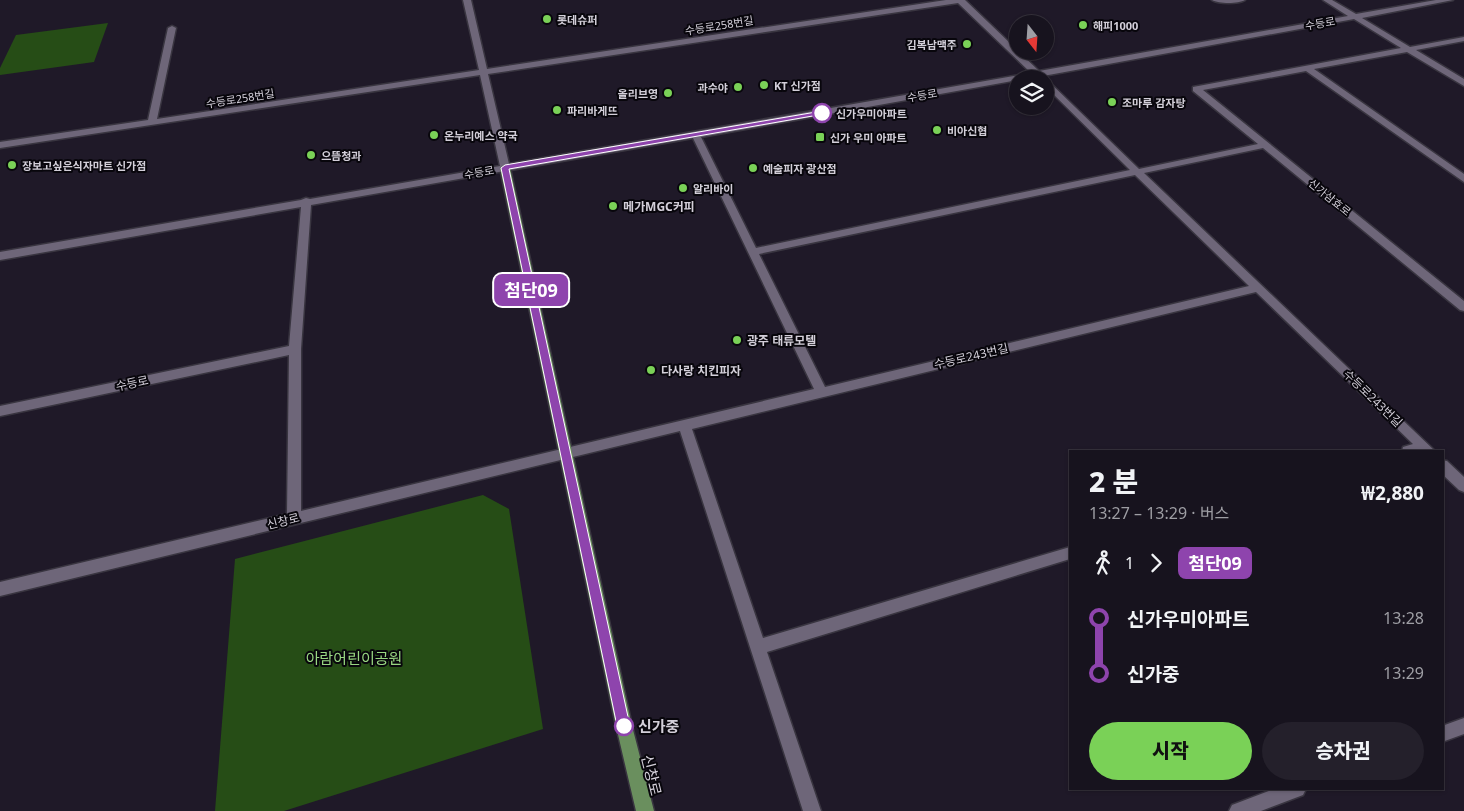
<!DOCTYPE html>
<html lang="ko">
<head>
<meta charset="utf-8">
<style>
	body { margin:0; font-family:"Noto Sans","Noto Sans KR",sans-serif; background:#24202b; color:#f1f3f6; height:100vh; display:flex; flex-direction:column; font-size:19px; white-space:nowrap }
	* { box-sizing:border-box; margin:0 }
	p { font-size:16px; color:#9e9ea4 }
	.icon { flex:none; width:28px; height:28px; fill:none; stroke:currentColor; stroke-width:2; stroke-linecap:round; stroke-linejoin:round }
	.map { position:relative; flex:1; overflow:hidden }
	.side { position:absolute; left:1069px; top:450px; width:375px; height:340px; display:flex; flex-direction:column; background:#17131e; border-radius:0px; box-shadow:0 1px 4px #0004,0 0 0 1px #36323c }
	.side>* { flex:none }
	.badge { padding:0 10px; border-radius:8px; font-size:18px; line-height:32px }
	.needle { width:32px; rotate:163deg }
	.controls { position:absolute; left:1009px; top:15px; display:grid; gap:10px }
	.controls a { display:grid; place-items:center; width:45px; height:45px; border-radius:50%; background:#17131e; box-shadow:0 1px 4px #0004,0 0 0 1px #36323c; font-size:25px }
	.map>.badge { position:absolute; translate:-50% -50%; box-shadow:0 0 0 2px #fff }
	.legs { display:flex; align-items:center; gap:8px; height:55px; padding:0 20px; font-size:16px }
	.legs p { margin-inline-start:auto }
	.summary { display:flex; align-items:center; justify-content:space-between; height:85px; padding:0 20px }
	h1 { font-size:28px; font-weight:800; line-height:38px }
	.cta { display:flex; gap:10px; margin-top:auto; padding:10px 20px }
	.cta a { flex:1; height:58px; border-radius:30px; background:#7ad157; color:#111; font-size:20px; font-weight:800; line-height:58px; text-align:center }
	.cta a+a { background:#24202b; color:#f1f3f6 }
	ul { padding:0 20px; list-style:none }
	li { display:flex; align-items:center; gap:18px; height:55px; font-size:19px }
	li i { display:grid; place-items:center; width:8px; height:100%; margin:0 6px; background:currentColor }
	li i::after { content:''; width:12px; height:12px; margin:-6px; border:4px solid; border-radius:50%; background:#17131e }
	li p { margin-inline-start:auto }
	li:first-child i { background:linear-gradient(#0000 50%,currentColor 0) }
	li:last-child i { background:linear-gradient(currentColor 50%,#0000 0) }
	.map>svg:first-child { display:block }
	.green { fill:#264d16 }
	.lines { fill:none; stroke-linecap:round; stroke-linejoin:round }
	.minor-casing { stroke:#393540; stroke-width:3 }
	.major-casing { stroke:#393540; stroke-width:3 }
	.minor { fill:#6e6679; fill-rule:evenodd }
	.major { fill:#6a8f5e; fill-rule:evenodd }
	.line-1 { fill:#8e44ad; stroke:#fff }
	.poi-dot { fill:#7ad157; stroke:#08060c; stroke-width:2 }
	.stop-1-dot { fill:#fff; stroke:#8e44ad; stroke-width:2.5 }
	.labels { text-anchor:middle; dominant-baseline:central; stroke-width:4; stroke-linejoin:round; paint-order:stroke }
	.far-poi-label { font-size:11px; font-weight:bold; fill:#d3cfd9; stroke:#08060c; text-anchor:start }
	.far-street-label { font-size:11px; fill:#d3cfd9; stroke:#08060c }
	.far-stop-label { font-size:11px; font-weight:bold; fill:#d3cfd9; stroke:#08060c; text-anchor:start }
	.poi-label { font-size:12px; font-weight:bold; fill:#d3cfd9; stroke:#08060c; text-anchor:start }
	.street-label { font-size:12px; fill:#d3cfd9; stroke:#08060c }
	.near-park-label { font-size:15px; fill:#99d782; stroke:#08060c }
	.near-stop-label { font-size:15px; font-weight:bold; fill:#d3cfd9; stroke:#08060c; text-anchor:start }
	.near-street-label { font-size:15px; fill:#d3cfd9; stroke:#08060c }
</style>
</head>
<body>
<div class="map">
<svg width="1464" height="811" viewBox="0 0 1464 811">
	<rect width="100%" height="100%" fill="#1f1928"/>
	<g class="green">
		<path d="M108 23 94 62 0 75V68L16 35Z"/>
		<path d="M483 495 509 509 543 729 284 811H215L235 559Z"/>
	</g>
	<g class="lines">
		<defs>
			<g id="minor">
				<path d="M463 0H471L487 69 946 0H965L1039 71 1348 16 1323 0H1332L1356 14 1436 0H1453L1362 18 1410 47 1464 37V41L1416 50 1464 79V86L1407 52 1314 69 1464 174V182L1306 71 1203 90 1464 301V311L1460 310 1263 148 1144 173 1435 451H1402L1403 447 1413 444 1256 292 692 429 763 638 1070 547V559L767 652 821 811H803L680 431 0 596V582L287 514 289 355 0 416V406L289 346 301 207 0 260V252L301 200 306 198 310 199 500 166 480 75 0 148V142L148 120 168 28 172 26 176 28 157 119 479 70ZM958 3 1031 73 509 164 488 74ZM1354 19 1401 48 1193 87V91L1258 144 1139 169 1043 76ZM1035 77 1045 79V86L1130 170 756 248 701 137ZM693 138 814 389 301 511V349L311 205ZM1135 175 1249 286 825 387 759 254Z"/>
				<path d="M1212 0H1245C1238 4 1219 4 1212 0Z"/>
				<path d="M1442 460 1447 461 1464 477V492L1459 490 1442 474Z"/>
				<path d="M1464 718V734L1442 742V726Z"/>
				<path d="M1274 789H1306L1303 795 1261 811H1229L1232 805Z"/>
			</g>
			<path id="major" d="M505 165 510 168 632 726 654 811H636L616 726 500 168Z"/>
		</defs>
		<use href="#minor" class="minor-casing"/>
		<use href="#major" class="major-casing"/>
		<use href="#minor" class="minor"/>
		<use href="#major" class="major"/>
	</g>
	<path class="line-1" d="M822 111H824V114L509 169 630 726 628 731 624 733 619 731 617 726 501 168 505 165Z"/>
	<g class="poi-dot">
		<circle cx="547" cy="19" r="5"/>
		<circle cx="1083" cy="25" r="5"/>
		<circle cx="967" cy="44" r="5"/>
		<circle cx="764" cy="85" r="5"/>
		<circle cx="738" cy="87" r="5"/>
		<circle cx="668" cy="93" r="5"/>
		<circle cx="1112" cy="102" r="5"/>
		<circle cx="557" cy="110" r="5"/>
		<circle cx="937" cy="130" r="5"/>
		<circle cx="434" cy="135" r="5"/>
		<rect x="815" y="132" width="10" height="10" rx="2.5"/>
		<circle cx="311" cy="155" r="5"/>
		<circle cx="12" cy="165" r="5"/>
		<circle cx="753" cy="168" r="5"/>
		<circle cx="683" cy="188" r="5"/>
		<circle cx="613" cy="206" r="5"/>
		<circle cx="737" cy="340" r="5"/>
		<circle cx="651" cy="370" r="5"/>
	</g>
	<g class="stop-1-dot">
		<circle cx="822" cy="113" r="9"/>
		<circle cx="624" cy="726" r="9"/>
	</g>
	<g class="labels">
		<g class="far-poi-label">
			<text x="557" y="19">롯데슈퍼</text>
			<text x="1093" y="25">해피1000</text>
			<text x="957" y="44" text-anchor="end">김복남맥주</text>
			<text x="774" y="85">KT 신가점</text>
			<text x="728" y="87" text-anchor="end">과수야</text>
			<text x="658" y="93" text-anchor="end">올리브영</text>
			<text x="1122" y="102">조마루 감자탕</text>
			<text x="567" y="110">파리바게뜨</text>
			<text x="947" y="130">비아신협</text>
			<text x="444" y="135">온누리예스 약국</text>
			<text x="830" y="137">신가 우미 아파트</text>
			<text x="321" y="155">으뜸청과</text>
			<text x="22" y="165">장보고싶은식자마트 신가점</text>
			<text x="763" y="168">예술피자 광산점</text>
			<text x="693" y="188">알리바이</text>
		</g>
		<g class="far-street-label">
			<text transform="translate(1320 23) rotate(-10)">수등로</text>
			<text transform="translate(719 25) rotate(-9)">수등로258번길</text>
			<text transform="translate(922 95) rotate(-10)">수등로</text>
			<text transform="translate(240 98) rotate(-9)">수등로258번길</text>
			<text transform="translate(479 172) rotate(-10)">수등로</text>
			<text transform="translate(1330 197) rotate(39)">신가삼효로</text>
		</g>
		<g class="far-stop-label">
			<text x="836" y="113">신가우미아파트</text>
		</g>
		<g class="poi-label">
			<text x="623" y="206">메가MGC커피</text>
			<text x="747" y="340">광주 태류모텔</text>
			<text x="661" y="370">다사랑 치킨피자</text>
		</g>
		<g class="street-label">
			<text transform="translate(971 356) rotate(-13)">수등로243번길</text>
			<text transform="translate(132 383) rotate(-12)">수등로</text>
			<text transform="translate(1373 398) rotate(44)">수등로243번길</text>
			<text transform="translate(283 521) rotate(-14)">신창로</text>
		</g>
		<g class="near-park-label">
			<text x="354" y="658">아람어린이공원</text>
		</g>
		<g class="near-stop-label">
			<text x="638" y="726">신가중</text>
		</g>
		<g class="near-street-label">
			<text transform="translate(652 775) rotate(76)">신창로</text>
		</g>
	</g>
</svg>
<div class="controls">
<a><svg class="needle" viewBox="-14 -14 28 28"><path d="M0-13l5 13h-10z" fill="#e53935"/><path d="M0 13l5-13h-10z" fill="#9e9ea4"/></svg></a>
<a><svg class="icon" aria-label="layers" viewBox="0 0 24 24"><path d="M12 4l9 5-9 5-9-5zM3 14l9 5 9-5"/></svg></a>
</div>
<b class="badge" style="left:531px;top:290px;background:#8e44ad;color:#fff">첨단09</b>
<section class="side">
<div class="summary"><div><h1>2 분</h1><p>13:27 – 13:29 · 버스</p></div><b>₩2,880</b></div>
<div class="legs"><svg class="icon" aria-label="walk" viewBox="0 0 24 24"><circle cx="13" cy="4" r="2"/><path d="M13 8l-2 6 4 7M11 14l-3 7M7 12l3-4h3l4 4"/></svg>1<svg class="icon" aria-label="forward" viewBox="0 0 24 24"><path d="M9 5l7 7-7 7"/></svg><b class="badge" style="background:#8e44ad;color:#fff">첨단09</b></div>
<ul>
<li><i style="color:#8e44ad"></i><b>신가우미아파트</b><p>13:28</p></li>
<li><i style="color:#8e44ad"></i><b>신가중</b><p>13:29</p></li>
</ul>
<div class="cta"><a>시작</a><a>승차권</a></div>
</section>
</div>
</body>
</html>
